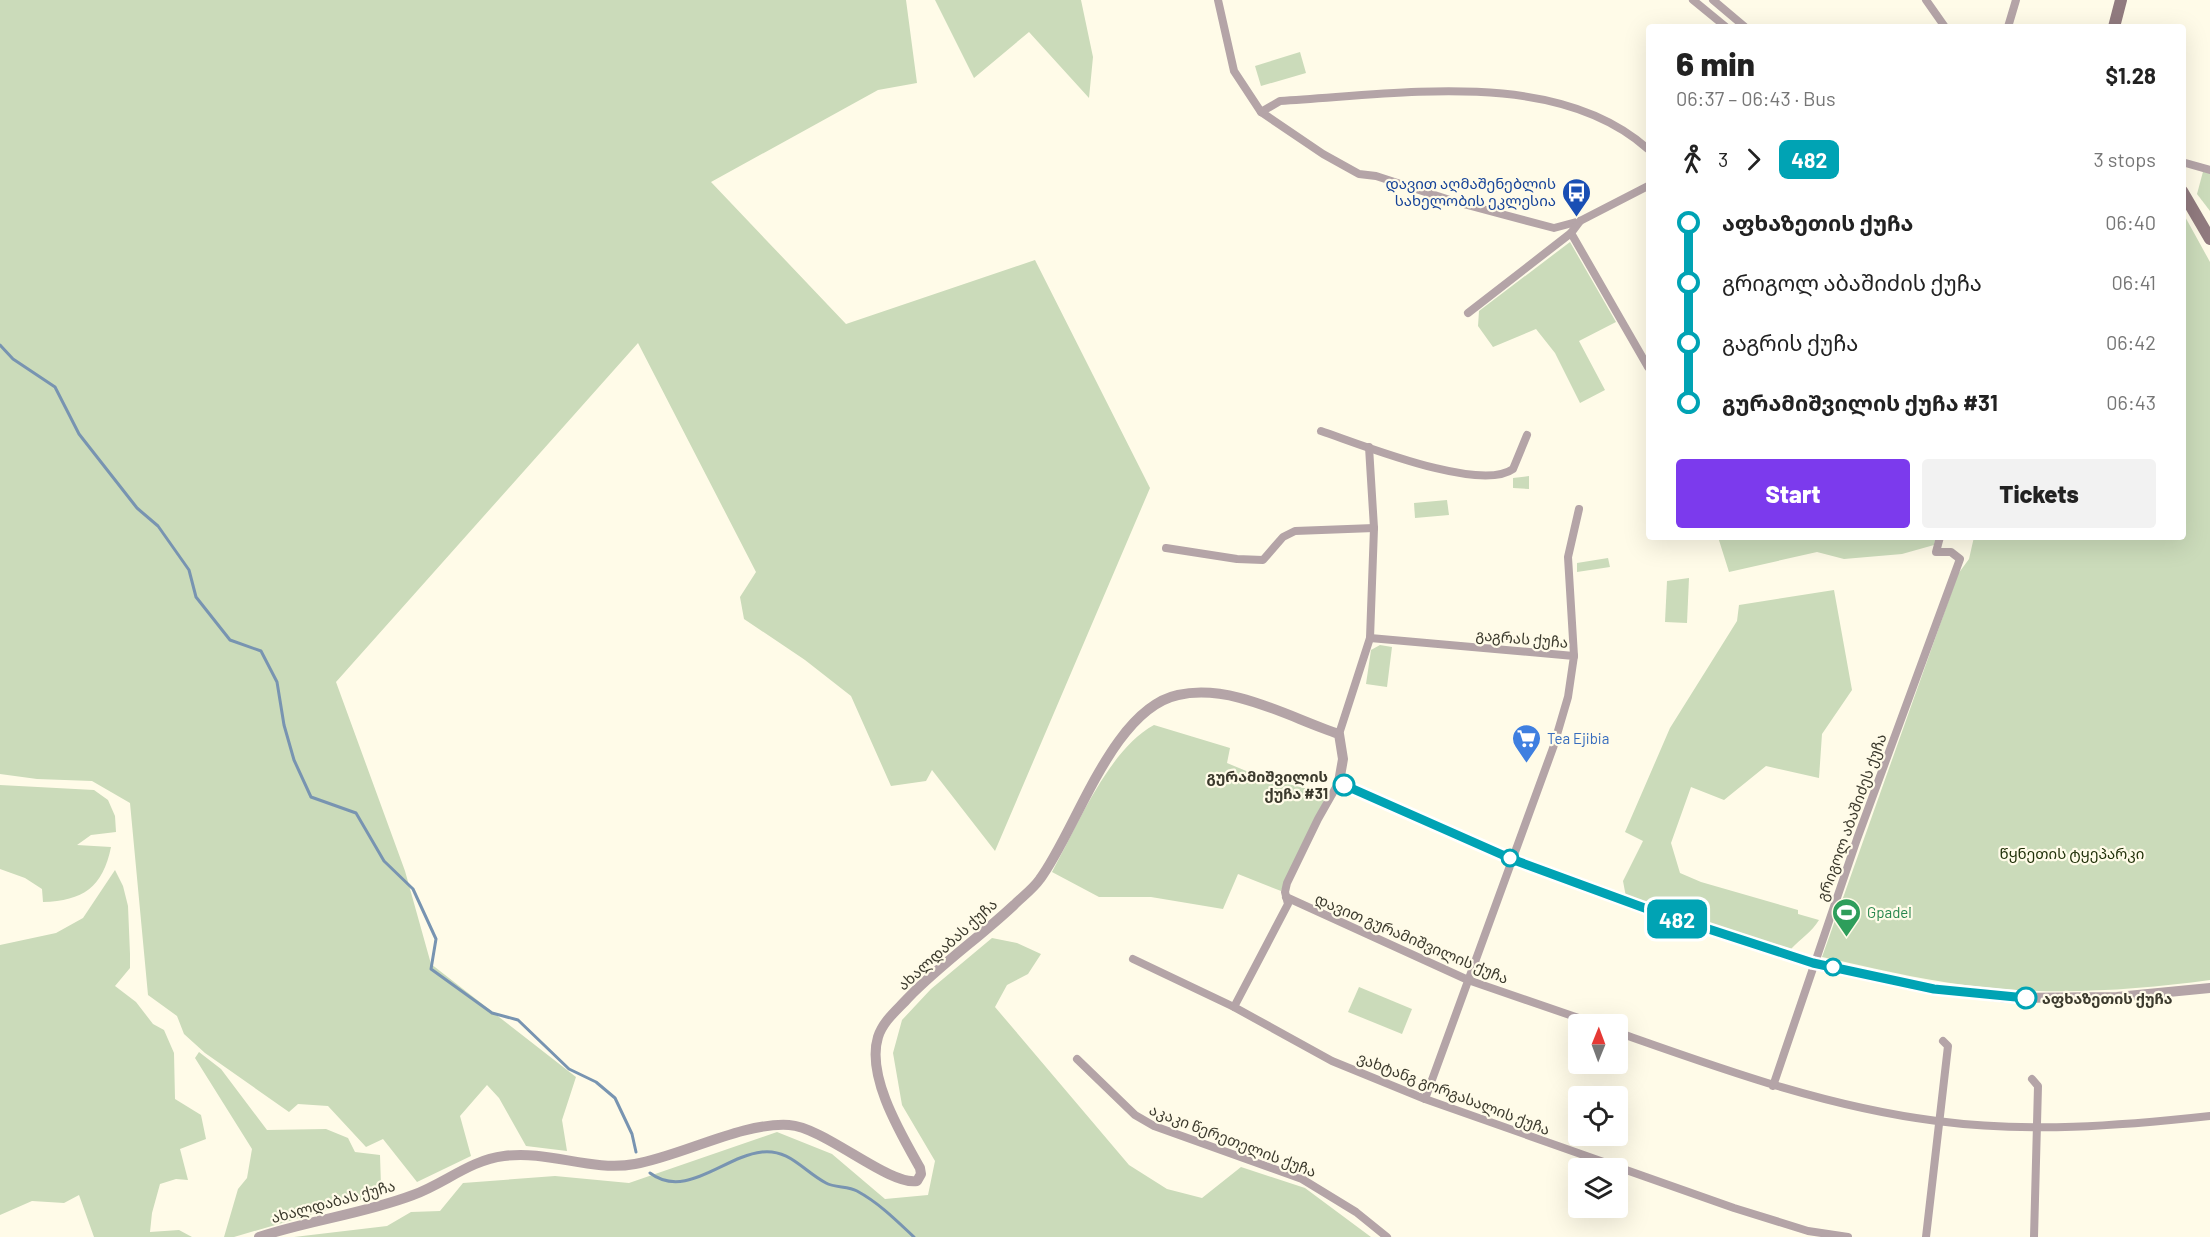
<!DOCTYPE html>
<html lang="en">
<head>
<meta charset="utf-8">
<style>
	body { margin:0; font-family:Barlow,"Noto Sans Georgian",sans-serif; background:#f2f2f2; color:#222; height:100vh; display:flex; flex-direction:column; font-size:22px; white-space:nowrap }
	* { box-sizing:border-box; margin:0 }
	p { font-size:20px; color:#767676 }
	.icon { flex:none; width:33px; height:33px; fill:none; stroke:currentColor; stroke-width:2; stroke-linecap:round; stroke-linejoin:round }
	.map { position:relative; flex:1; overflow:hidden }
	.drawer { position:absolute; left:1646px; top:24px; width:540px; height:516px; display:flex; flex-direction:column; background:#fff; border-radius:6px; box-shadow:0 6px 24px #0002 }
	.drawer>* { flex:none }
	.badge { padding:0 12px; border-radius:9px; font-size:21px; line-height:39px }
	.needle { width:39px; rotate:1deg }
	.tools { position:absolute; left:1568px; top:1014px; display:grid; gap:12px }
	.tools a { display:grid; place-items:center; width:60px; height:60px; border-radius:6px; background:#fff; box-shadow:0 6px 24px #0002; font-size:30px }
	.map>.badge { position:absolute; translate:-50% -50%; box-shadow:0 0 0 3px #fff }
	.legs { display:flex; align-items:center; gap:9px; height:66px; padding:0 30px; font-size:20px }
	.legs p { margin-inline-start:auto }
	.headline { display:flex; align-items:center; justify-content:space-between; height:102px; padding:0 30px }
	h1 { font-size:33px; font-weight:800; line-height:45px }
	.action { display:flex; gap:12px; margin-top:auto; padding:12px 30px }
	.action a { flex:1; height:69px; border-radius:6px; background:#7c3aed; color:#fff; font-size:24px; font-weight:800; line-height:69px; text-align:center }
	.action a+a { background:#f2f2f2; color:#222 }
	ul { padding:0 30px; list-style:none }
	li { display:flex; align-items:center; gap:21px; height:60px; font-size:22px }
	li i { display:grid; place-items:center; width:9px; height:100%; margin:0 8px; background:currentColor }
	li i::after { content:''; width:15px; height:15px; margin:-8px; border:4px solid; border-radius:50%; background:#fff }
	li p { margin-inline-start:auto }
	li:first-child i { background:linear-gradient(#0000 50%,currentColor 0) }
	li:last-child i { background:linear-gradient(currentColor 50%,#0000 0) }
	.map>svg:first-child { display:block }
	.green { fill:#cbdbba }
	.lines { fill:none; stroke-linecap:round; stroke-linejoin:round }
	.stream { stroke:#7894b1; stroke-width:3 }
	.minor { stroke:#b4a4a7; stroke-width:8 }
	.tertiary { stroke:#b4a4a7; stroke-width:10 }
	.secondary { stroke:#917b7f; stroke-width:12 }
	.line-1-casing { stroke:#fff; stroke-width:14 }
	.line-1 { stroke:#00a3b4; stroke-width:9 }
	.stop-1-dot { fill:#fff; stroke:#00a3b4; stroke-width:3 }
	.labels { text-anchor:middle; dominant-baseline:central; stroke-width:4.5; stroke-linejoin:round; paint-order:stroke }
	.transit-label { font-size:15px; fill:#164399; stroke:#fffbe8; text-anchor:end }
	.street-label { font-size:15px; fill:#3c3a2d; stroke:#fffbe8 }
	.shop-label { font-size:15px; fill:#366cbe; stroke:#fffbe8; text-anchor:start }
	.stop-label { font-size:15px; font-weight:bold; fill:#3c3a2d; stroke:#fffbe8; text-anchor:end }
	.park-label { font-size:15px; fill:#1f2f07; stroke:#fffbe8 }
	.leisure-label { font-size:15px; fill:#27864d; stroke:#fffbe8; text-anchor:start }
</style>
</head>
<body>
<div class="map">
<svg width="2210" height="1237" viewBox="0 0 2210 1237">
	<rect width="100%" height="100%" fill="#fffbe8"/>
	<g class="green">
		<path d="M0 0H906L917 83 878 90 711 182 846 324 1035 260 1150 488 995 851 932 770 926 781 891 786 851 696 805 660 744 619 740 597 756 572 638 343 336 682 405 871 431 964 576 1077 562 1120 567 1151 526 1146 499 1098 487 1085 460 1116 471 1156 417 1182 383 1139 366 1147 328 1106 298 1104 289 1112 205 1053 184 1034 177 1016 148 995 130 803 92 781 37 779 0 774Z"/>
		<path d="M935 0H1081L1093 57 1089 98 1029 32 974 78Z"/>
		<path d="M1300 52 1306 73 1261 86 1255 66Z"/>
		<path d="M2204 168 2210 170V211L2197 194Z"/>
		<path d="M2183 213 2210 262V980C2129 991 2046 996 1965 985 1917 979 1869 967 1822 957L1958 574 1969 559 1974 537H2182Z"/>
		<path d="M1570 242 1616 322 1579 341 1605 390 1580 403 1555 353 1536 329 1493 347 1478 326 1479 311Z"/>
		<path d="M1529 476V489L1513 488V478Z"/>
		<path d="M1447 500 1449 515 1415 518 1414 503Z"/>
		<path d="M1718 537H1936L1934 545 1902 554 1844 559 1817 552 1729 572Z"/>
		<path d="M1608 558 1610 567 1577 572V563Z"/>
		<path d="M1689 578 1687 623 1665 622 1667 581Z"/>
		<path d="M1834 590 1852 690 1822 734 1819 778 1766 766 1724 800 1691 787 1671 843 1680 873 1701 882 1798 910V914L1819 920C1811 933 1801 938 1791 949L1626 897 1623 881 1643 841 1625 832 1670 728 1737 621 1739 605Z"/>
		<path d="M1380 645 1392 647 1387 687 1366 684 1371 650Z"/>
		<path d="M1154 725 1230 748 1227 763 1275 783 1277 781 1327 794 1281 891 1238 874 1223 909 1151 897H1099L1052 872C1077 827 1108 750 1154 725Z"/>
		<path d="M0 785 94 790 108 800 115 816 116 832 91 835 77 845 111 847C103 887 83 901 43 902L42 889 25 878 0 869Z"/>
		<path d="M115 870 123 886 128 906 130 954V968L115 986 136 1002 153 1024 164 1030 174 1053 175 1099 201 1115 206 1139 180 1149 188 1180 176 1179 160 1184 152 1213 150 1232 179 1230 192 1237H94L79 1195 64 1203 32 1201 0 1215V945L56 933 83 918Z"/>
		<path d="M992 938 1017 943 1041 954 1028 974 1007 985 995 1007 1129 1165 1167 1189 1202 1198 1241 1167 1305 1188 1371 1237H294L387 1226 411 1212 440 1211 463 1183 555 1176 629 1183 777 1132 832 1154 885 1199 928 1195 935 1161 902 1105 893 1053 902 1020 931 989Z"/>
		<path d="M1359 987 1412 1009 1402 1034 1348 1012Z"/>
		<path d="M199 1052 221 1069 267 1130 326 1129 348 1138 355 1152 380 1155 381 1186 371 1197 234 1237H224L238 1189 247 1178 252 1149 195 1058Z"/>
	</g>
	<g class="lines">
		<g class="stream">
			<path d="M0 345 13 359 55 387 79 434 137 508 158 526 189 570 196 597 230 640 261 651 277 682 284 725 294 760 311 797 356 813 384 861 413 889 436 939 431 969 492 1013 518 1020 569 1069 596 1082 615 1098 632 1134 636 1152"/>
			<path d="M650 1173C686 1200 724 1156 762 1152 790 1149 803 1171 826 1183 835 1188 848 1186 857 1191 879 1203 896 1220 914 1237"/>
		</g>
		<g class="minor">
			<path d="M1218 0 1234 71 1261 112 1323 154 1359 174 1376 176 1456 202 1554 228 1580 221 1648 186"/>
			<path d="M1693 0 1726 27"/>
			<path d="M1713 0 1745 27"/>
			<path d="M1926 0 1945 27"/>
			<path d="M2008 27 2016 0"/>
			<path d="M1261 112 1280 101C1395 95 1555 66 1648 149"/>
			<path d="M2182 162 2210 170"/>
			<path d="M1580 221 1571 233 1648 367"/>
			<path d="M1468 313 1571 233"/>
			<path d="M1321 431C1360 444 1480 493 1513 469L1527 435"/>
			<path d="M1166 548 1237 559 1263 560 1283 537 1295 531 1374 528"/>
			<path d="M1370 638 1574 656 1568 697 1553 748 1425 1099"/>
			<path d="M1574 656 1568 557 1579 509"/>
			<path d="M1339 734 1370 638 1374 528 1369 447"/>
			<path d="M1286 897 1468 980 1596 1024"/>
			<path d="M1133 959 1234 1007 1332 1061 1425 1099 1734 1208 1808 1231 1848 1237"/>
			<path d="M1234 1007 1288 904 1285 892 1287 883 1318 819 1339 782"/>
			<path d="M1617 1032C1722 1069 1826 1107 1937 1121 2028 1133 2119 1126 2210 1116"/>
			<path d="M1077 1059 1135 1115 1154 1126 1302 1179 1356 1212 1387 1237"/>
			<path d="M2032 1079 2038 1086 2034 1237"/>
			<path d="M1773 1086 1857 839 1960 559 1951 552H1936L1940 537"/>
			<path d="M1926 1237 1948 1046 1943 1041"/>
		</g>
		<path class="tertiary" d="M259 1237C310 1220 363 1214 413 1195 444 1184 470 1160 504 1156 549 1150 591 1172 635 1164 682 1156 742 1122 789 1125 824 1127 889 1186 917 1181L921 1174 920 1168C901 1134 866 1076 878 1037 883 1021 897 1010 908 998 941 964 980 937 1014 905 1022 897 1033 889 1040 879 1076 831 1112 709 1178 695 1232 683 1290 718 1339 734L1343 759 1339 782 1514 860 1650 910 1813 963 1934 989 2008 998 2117 997 2210 988"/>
		<g class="secondary">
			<path d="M2114 27 2121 0"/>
			<path d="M2182 191 2210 239"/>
		</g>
	</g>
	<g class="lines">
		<defs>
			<path id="line-1" d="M1344 785 1514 860 1650 910 1813 963 1934 989 2026 998"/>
		</defs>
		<use href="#line-1" class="line-1-casing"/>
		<use href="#line-1" class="line-1"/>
	</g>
	<defs>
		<symbol id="bus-pin" viewBox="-11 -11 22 30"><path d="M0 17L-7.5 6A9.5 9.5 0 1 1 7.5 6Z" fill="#1a4fb4" stroke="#fffbe8"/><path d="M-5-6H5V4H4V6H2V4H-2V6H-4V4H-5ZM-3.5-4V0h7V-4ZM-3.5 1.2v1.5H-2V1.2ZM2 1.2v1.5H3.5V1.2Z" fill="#fff"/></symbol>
		<symbol id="supermarket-pin" viewBox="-11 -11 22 30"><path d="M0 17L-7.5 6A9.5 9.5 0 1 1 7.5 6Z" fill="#3f7fe0" stroke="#fffbe8"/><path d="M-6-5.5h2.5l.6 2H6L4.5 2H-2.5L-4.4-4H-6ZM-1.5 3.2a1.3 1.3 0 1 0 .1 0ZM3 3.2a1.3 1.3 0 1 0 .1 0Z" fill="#fff"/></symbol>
		<symbol id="stadium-pin" viewBox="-11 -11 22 30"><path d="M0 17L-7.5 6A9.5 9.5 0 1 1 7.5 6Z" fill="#2e9e5b" stroke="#fffbe8"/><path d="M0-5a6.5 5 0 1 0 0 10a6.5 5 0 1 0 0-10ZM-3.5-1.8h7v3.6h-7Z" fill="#fff"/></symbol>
	</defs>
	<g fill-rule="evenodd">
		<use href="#bus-pin" x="1560" y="176" width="33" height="45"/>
		<use href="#supermarket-pin" x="1510" y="722" width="33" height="45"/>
		<use href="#stadium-pin" x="1830" y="896" width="33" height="45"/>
	</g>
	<g class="stop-1-dot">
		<circle cx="1344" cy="785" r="10"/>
		<circle cx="1510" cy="858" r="8"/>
		<circle cx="1833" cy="967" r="8"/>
		<circle cx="2026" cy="998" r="10"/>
	</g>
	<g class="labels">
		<g class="transit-label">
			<text x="1556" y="183">დავით აღმაშენებლის<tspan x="1556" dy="17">სახელობის ეკლესია</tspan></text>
		</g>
		<g class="street-label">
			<text transform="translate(1522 638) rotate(5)">გაგრას ქუჩა</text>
			<text transform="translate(1851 817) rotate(-70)">გრიგოლ აბაშიძეს ქუჩა</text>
			<text transform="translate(1412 938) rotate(23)">დავით გურამიშვილის ქუჩა</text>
			<text transform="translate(947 944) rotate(-42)">ახალდაბას ქუჩა</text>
			<text transform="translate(1454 1093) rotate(21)">ვახტანგ გორგასალის ქუჩა</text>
			<text transform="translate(1233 1140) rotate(21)">აკაკი წერეთელის ქუჩა</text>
			<text transform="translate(333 1201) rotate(-15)">ახალდაბას ქუჩა</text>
		</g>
		<g class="shop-label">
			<text x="1547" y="738">Tea Ejibia</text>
		</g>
		<g class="stop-label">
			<text x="1328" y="776">გურამიშვილის<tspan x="1328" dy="17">ქუჩა #31</tspan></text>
			<text x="2042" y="998" text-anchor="start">აფხაზეთის ქუჩა</text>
		</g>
		<g class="park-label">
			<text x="2072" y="853">წყნეთის ტყეპარკი</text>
		</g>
		<g class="leisure-label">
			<text x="1867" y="912">Gpadel</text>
		</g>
	</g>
</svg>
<div class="tools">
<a><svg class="needle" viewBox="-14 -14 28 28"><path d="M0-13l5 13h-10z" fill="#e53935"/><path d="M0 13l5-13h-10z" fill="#767676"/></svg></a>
<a><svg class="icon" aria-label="locate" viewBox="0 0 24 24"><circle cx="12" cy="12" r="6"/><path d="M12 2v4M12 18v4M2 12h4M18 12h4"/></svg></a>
<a><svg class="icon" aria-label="layers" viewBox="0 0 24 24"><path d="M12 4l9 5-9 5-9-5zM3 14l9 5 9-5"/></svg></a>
</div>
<b class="badge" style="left:1677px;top:919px;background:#00a3b4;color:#fff">482</b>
<section class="drawer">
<div class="headline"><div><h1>6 min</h1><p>06:37 – 06:43 · Bus</p></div><b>$1.28</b></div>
<div class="legs"><svg class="icon" aria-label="walk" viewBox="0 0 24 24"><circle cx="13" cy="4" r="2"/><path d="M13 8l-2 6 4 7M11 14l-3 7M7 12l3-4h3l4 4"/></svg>3<svg class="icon" aria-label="forward" viewBox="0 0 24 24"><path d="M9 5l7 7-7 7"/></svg><b class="badge" style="background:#00a3b4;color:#fff">482</b><p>3 stops</p></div>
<ul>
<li><i style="color:#00a3b4"></i><b>აფხაზეთის ქუჩა</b><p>06:40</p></li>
<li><i style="color:#00a3b4"></i><span>გრიგოლ აბაშიძის ქუჩა</span><p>06:41</p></li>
<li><i style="color:#00a3b4"></i><span>გაგრის ქუჩა</span><p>06:42</p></li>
<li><i style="color:#00a3b4"></i><b>გურამიშვილის ქუჩა #31</b><p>06:43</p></li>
</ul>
<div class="action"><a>Start</a><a>Tickets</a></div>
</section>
</div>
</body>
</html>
